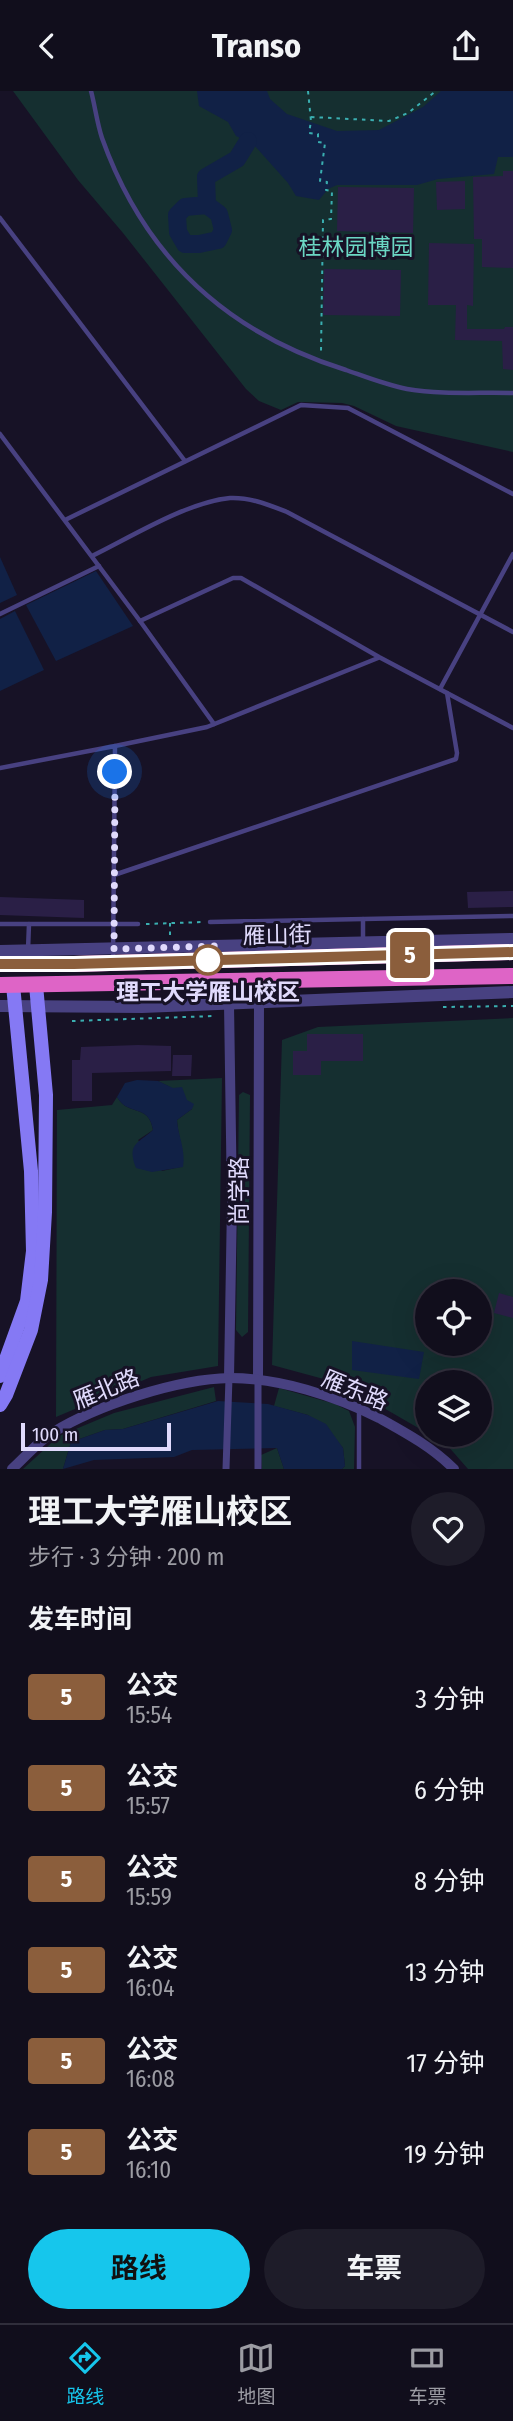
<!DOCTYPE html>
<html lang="zh">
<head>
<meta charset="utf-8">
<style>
	body { margin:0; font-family:"Fira Sans Condensed","Noto Sans SC",sans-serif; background:#1e1c29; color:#f1f3f6; height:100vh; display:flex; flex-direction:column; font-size:26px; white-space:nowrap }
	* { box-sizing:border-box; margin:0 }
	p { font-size:23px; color:#9c9ca3 }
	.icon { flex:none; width:38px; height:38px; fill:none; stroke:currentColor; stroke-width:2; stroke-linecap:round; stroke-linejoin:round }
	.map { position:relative; height:1378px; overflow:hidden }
	.panel { display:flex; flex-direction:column; background:#110e1c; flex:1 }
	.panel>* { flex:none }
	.badge { padding:0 14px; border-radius:5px; font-size:24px; line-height:46px }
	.tools { position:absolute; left:415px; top:1188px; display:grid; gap:14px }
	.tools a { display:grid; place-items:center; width:77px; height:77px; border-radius:50%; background:#110e1c; box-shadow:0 7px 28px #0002,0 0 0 2px #302e3b; font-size:35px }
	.scale { position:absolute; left:21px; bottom:18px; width:150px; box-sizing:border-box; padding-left:7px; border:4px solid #e0dafc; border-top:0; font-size:19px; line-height:24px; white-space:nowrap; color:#e0dafc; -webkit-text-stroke:5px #171226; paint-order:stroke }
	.you { position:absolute; width:35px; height:35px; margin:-18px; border:5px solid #fff; border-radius:50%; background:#1a73e8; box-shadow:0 0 0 10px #1a73e833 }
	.map>.badge { position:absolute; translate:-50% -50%; box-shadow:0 0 0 4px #fff }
	h2 { padding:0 28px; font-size:26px; line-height:63px }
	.round { display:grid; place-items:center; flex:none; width:74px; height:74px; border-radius:37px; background:#1e1c29 }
	.overview { display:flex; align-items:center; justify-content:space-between; height:119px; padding:0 28px }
	h1 { font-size:33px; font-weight:700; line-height:52px }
	.action { display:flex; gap:14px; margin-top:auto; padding:14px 28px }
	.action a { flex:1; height:80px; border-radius:42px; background:#16c6ec; color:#111; font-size:28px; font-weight:700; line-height:80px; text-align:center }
	.action a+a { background:#1e1c29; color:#f1f3f6 }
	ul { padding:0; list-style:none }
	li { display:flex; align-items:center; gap:21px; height:91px; padding:0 28px }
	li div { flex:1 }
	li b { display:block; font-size:26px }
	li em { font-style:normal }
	li .badge { min-width:77px; font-weight:700; text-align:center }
	header { display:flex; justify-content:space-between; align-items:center; height:91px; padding:0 28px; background:#110e1c; font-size:32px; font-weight:700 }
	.dock { display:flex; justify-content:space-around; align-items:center; height:98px; border-top:2px solid #302e3b; background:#110e1c; font-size:19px; color:#9c9ca3 }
	.dock a { display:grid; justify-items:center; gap:4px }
	.dock .selected { color:#16c6ec }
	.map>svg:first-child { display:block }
	.green { fill:#152f30; fill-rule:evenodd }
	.water { fill:#112146 }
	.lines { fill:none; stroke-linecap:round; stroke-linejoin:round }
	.river { stroke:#112146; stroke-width:18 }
	.building { fill:#2a1f46 }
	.path { stroke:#3aaeb0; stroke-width:2; stroke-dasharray:3.5 5; stroke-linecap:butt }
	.service { stroke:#484181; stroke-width:4.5 }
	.pedestrian { stroke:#484181; stroke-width:7 }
	.minor { stroke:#484181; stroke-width:10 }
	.tertiary { stroke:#484181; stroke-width:12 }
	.secondary { stroke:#8579f4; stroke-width:14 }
	.trunk { stroke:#de64c6; stroke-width:16 }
	.line-casing { stroke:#fff; stroke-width:16 }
	.line { stroke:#8b5e3c; stroke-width:10 }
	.walk { stroke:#e0dafc; stroke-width:7; stroke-dasharray:0 12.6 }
	.stop-dot { fill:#fff; stroke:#8b5e3c; stroke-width:3.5 }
	.labels { text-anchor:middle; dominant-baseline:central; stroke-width:6; stroke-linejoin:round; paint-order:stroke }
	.park-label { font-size:23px; fill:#6bd7c4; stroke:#171226 }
	.street-label { font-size:23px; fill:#e0dafc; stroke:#171226 }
	.stop-label { font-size:23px; font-weight:bold; fill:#e0dafc; stroke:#171226 }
</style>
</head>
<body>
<header><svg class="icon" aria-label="back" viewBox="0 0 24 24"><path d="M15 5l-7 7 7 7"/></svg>Transo<svg class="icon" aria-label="share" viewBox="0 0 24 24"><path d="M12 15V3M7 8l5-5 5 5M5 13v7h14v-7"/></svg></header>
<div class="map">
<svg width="513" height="1378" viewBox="0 0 513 1378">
	<rect width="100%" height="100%" fill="#171226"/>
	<g class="green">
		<path d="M13 0H513V361L396 335 354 315 342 312 298 311 281 319 259 310 246 298 123 142 78 89Z"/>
		<path d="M513 927V1378H468L447 1354 430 1344H480V1292H427V1342L342 1293 272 1274 282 949 318 936ZM427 1200H480V1253H427Z"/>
		<path d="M222 987 218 1275 151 1286 56 1326 57 1019 112 1014 117 1006C128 1026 149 1012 153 1039L138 1049 162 1080 180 1076C185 1055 178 1048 177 1029L192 1018C184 1004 173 997 158 990Z"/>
		<path d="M243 1001 250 1004 248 1241 242 1246 236 1239 239 1004Z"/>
		<path d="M214 1296 216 1310 123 1338 105 1339 71 1351 63 1378H23L59 1345 114 1322Z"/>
		<path d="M279 1297 335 1313 349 1320 355 1336 354 1378H342L345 1375 343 1357 335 1347 308 1324 274 1315Z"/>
		<path d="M277 1357 284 1378H262L261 1364Z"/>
	</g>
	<g class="water">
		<path d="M197 0H267L270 8 287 23 337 40 379 39 423 16 441 0H513V66H498L494 83 438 88 417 94H337L328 98 319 109 296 105 288 92 254 54 236 45 228 31 199 15Z"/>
		<path d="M0 466 17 504 0 512Z"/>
		<path d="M96 480 133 535 56 570 26 514Z"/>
		<path d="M15 520 44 579 0 600V528Z"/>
		<path d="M137 989 158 990 173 997 182 996 187 1009 194 1013 192 1018 177 1029C178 1045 186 1059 183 1076L152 1081 136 1077C127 1053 137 1053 153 1039 149 1012 128 1026 117 1006L125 992Z"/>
		<path d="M352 1250 424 1261 419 1288 352 1279Z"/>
		<path d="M218 1310 268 1313 308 1324 326 1333 343 1357 345 1375 342 1378H284L277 1357 192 1359 174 1366 94 1369 63 1378 71 1351 105 1339 123 1338Z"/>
	</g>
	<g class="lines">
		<path class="river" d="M207 114 219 123 223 139 218 149 199 153H185L178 141 177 124 185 116 207 114 206 86 237 68 248 50"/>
	</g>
	<g class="building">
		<path d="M503 80H513V177L482 176V148H474L473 86 503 85Z"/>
		<path d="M465 90V118L437 119 436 91Z"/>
		<path d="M338 96 414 97 413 142 337 140Z"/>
		<path d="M429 152 474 153 473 215 467 214V238H504L505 236H513V279L503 278 502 250 455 249 456 214H428Z"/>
		<path d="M324 178 401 179 400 225 323 224Z"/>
		<path d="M513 800V816L468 817 467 801Z"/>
		<path d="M0 806 84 809V827L0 824Z"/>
		<path d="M307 943H363V970H321V984H293V960H307Z"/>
		<path d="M138 954 171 955V980L92 982V1010H72V969H80L81 956Z"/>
		<path d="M173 964H192L191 985H172Z"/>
		<path d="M499 1202 513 1206V1227L494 1222Z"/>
	</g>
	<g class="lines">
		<g class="path">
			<path d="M308 0 311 30 309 42 318 43V51L325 52 320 90 327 91 326 99 332 100 331 128 323 129 321 260"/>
			<path d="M311 26 389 30 408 22 436 0"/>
			<path d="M170 832V846"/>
			<path d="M146 833 204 831"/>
			<path d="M443 916 513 915"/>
			<path d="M72 930 214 925"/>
		</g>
		<g class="service">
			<path d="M91 0C95 15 97 32 102 47 144 165 227 242 346 279 366 286 386 294 407 298 442 304 478 301 513 302"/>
			<path d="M0 127 185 370"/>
			<path d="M0 343 140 530"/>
			<path d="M65 429 301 314 348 317 513 403"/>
			<path d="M92 465C131 446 187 411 230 407 250 406 269 414 287 421L513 541"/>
			<path d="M0 523 99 475"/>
			<path d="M440 598 513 463"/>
			<path d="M214 633 140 530 233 487H241L379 566 513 637"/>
			<path d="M115 655 207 636 378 567"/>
			<path d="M0 677 115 655 113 870"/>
			<path d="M114 784 456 668 457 662 447 602"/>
			<path d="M210 831 513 825"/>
			<path d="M0 833H138"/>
			<path d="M363 851V828"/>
			<path d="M28 859 29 833"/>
			<path d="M359 1318V1378"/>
		</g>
		<g class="pedestrian">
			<path d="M258 1289V1378"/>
			<path d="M226 1378 229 1287"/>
		</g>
		<g class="minor">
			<path d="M229 1287 232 1112 229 913"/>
			<path d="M258 1289 259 912"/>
			<path d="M12 1378C25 1366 38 1351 52 1342 97 1314 177 1288 230 1287 280 1287 335 1305 379 1327 406 1342 432 1356 454 1378"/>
		</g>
		<g class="tertiary">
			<path d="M0 860 513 848"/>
			<path d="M0 915 142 916 513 901"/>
		</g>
		<g class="secondary">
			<path d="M0 1285 27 1210 33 1160 31 1080 13 894"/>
			<path d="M0 1314 6 1304 31 1239 41 1189 45 1121 46 1004 36 894"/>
		</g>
		<g class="trunk">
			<path d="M0 873H74L513 861"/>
			<path d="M0 894 513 885"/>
		</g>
	</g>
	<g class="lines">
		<defs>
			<path id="line" d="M0 873H74L513 861"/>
		</defs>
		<use href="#line" class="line-casing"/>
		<use href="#line" class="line"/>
		<path class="walk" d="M115 681 114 858 217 855 208 869"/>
	</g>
	<circle class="stop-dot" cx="208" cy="869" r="14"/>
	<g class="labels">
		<g class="park-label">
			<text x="356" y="156">桂林园博园</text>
		</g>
		<g class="street-label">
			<text transform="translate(277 844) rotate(-1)">雁山街</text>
			<text transform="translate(239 1100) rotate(-90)">尚学路</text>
			<text transform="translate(106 1298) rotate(-22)">雁北路</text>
			<text transform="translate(355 1299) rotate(22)">雁东路</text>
		</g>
		<g class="stop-label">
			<text x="208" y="901">理工大学雁山校区</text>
		</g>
	</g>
</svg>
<div class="tools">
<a><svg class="icon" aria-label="locate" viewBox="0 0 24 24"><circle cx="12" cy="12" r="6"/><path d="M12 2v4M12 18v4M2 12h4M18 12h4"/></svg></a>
<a><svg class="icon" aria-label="layers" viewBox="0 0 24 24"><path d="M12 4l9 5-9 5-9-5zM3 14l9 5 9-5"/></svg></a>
</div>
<div class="scale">100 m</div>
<div class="you" style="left:115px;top:681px"></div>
<b class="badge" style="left:410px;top:864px;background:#8b5e3c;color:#fff">5</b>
</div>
<section class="panel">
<div class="overview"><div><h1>理工大学雁山校区</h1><p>步行 · 3 分钟 · 200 m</p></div><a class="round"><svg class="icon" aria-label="heart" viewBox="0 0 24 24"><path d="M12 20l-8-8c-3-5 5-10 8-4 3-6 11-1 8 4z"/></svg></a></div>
<h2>发车时间</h2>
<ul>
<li><span class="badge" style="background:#8b5e3c;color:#fff">5</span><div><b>公交</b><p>15:54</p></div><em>3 分钟</em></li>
<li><span class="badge" style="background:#8b5e3c;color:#fff">5</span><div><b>公交</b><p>15:57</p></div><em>6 分钟</em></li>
<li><span class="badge" style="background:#8b5e3c;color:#fff">5</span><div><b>公交</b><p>15:59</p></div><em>8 分钟</em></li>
<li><span class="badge" style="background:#8b5e3c;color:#fff">5</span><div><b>公交</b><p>16:04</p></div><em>13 分钟</em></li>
<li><span class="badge" style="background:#8b5e3c;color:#fff">5</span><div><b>公交</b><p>16:08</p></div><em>17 分钟</em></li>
<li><span class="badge" style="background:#8b5e3c;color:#fff">5</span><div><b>公交</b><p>16:10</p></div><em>19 分钟</em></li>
</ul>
<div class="action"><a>路线</a><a>车票</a></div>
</section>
<nav class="dock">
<a class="selected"><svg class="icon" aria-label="directions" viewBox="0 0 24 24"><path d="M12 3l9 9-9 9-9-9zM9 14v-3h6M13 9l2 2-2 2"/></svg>路线</a>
<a><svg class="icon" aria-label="map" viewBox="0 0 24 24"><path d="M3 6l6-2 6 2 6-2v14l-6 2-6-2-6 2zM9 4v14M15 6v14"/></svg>地图</a>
<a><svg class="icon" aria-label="tickets" viewBox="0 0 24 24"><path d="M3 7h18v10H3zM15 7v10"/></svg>车票</a>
</nav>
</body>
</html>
